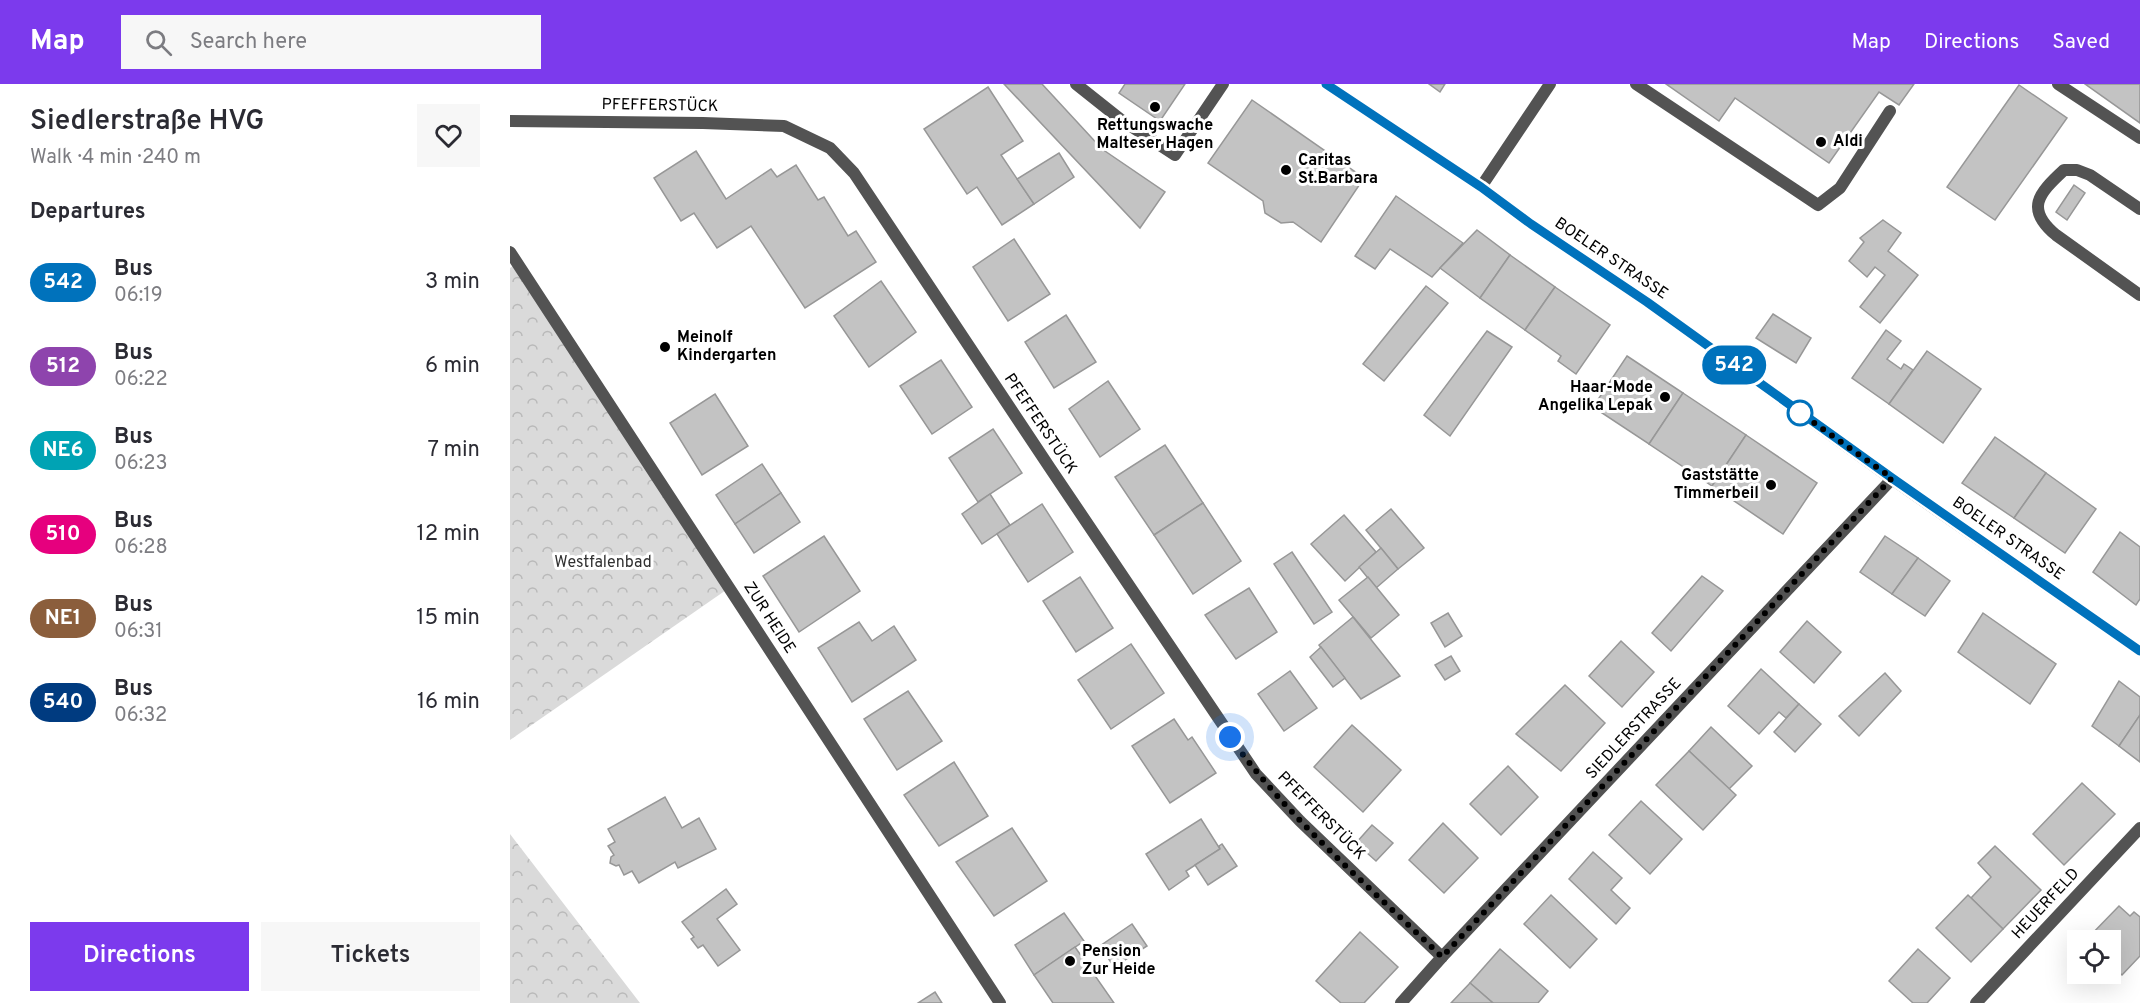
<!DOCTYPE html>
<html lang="en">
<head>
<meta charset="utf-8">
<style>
	body { margin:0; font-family:Overpass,sans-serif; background:#f7f7f7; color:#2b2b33; height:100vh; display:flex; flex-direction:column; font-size:22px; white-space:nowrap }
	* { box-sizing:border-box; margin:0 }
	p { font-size:20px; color:#7c7c81 }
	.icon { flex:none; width:33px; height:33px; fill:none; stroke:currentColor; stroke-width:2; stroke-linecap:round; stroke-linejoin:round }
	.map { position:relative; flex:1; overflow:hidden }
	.panel { display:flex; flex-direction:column; background:#fff; width:510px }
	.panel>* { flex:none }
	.badge { padding:0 12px; border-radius:20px; font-size:21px; line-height:39px }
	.fabs { position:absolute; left:1557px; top:846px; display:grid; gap:12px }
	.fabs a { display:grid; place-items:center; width:54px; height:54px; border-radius:0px; background:#fff; box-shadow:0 6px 24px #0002; font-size:30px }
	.you { position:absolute; width:30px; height:30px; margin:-15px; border:4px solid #fff; border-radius:50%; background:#1a73e8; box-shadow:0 0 0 9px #1a73e833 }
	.map>.badge { position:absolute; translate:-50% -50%; box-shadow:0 0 0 3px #fff }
	h2 { padding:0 30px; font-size:22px; line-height:54px }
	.round { display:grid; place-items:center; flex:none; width:63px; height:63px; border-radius:0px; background:#f7f7f7 }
	.head { display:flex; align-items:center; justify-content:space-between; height:102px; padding:0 30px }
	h1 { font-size:28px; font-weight:600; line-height:45px }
	.action { display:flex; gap:12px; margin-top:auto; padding:12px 30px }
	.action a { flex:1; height:69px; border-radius:0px; background:#7c3aed; color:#fff; font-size:24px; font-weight:600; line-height:69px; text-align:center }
	.action a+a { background:#f7f7f7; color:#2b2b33 }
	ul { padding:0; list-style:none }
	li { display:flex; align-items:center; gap:18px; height:84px; padding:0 30px }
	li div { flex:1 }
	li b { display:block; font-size:22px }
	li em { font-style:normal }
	li .badge { min-width:66px; font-weight:700; text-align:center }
	header { display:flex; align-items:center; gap:36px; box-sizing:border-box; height:84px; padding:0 30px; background:#7c3aed; color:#fff }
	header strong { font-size:28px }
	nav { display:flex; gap:33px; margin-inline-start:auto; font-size:21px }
	.search { width:420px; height:54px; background:#f7f7f7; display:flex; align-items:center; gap:15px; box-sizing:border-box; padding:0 21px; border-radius:0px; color:#7c7c81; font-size:22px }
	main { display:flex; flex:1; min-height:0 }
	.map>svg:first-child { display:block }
	.park { fill:url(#park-crowns) }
	.building { fill:#c3c3c3; stroke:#979797; stroke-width:1.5 }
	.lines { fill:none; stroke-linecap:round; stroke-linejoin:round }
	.lane { stroke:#535353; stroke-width:12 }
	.street { stroke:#535353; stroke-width:12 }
	.secondary { stroke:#202020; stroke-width:12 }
	.line-casing { stroke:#fff; stroke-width:14 }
	.line { stroke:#0072bc; stroke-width:9 }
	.walk { stroke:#000; stroke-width:6; stroke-dasharray:0 10.8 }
	.poi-dot { fill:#000; stroke:#fff; stroke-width:2 }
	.stop-dot { fill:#fff; stroke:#0072bc; stroke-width:3 }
	.labels { text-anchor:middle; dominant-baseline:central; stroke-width:6; stroke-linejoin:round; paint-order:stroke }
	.street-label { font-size:16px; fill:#000; stroke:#fff }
	.poi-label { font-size:16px; font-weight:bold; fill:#000; stroke:#fff; text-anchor:start }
	.park-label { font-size:16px; fill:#313131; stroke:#fff }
</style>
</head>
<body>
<header>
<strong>Map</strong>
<div class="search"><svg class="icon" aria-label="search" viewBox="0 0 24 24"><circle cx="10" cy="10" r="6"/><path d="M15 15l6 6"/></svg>Search here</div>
<nav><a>Map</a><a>Directions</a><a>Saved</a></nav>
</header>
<main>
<section class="panel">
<div class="head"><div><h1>Siedlerstraße HVG</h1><p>Walk · 4 min · 240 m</p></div><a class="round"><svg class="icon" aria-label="heart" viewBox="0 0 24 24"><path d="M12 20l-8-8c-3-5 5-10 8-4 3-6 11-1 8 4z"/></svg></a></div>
<h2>Departures</h2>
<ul>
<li><span class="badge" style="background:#0072bc;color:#fff">542</span><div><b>Bus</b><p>06:19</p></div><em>3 min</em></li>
<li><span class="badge" style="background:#8e44ad;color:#fff">512</span><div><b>Bus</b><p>06:22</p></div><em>6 min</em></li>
<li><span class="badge" style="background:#00a3b4;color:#fff">NE6</span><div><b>Bus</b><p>06:23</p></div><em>7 min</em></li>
<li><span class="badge" style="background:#e6007e;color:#fff">510</span><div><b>Bus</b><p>06:28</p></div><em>12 min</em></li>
<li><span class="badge" style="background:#8b5e3c;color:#fff">NE1</span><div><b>Bus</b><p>06:31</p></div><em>15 min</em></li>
<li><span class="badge" style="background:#003b80;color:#fff">540</span><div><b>Bus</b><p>06:32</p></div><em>16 min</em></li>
</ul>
<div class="action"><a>Directions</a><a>Tickets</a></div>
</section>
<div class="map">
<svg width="1630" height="919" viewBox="0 0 1630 919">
	<defs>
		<pattern id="park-crowns" width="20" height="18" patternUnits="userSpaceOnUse" patternTransform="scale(1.5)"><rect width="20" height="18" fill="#dadada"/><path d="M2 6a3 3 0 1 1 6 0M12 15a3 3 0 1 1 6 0" fill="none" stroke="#b9b9b9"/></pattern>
	</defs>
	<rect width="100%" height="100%" fill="#fff"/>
	<g class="park">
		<path d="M7 179 219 504 0 656V184Z"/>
		<path d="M0 750 130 919H0Z"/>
	</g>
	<g class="building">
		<path d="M494 0H532L592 65 655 108 630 144Z"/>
		<path d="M615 0H675L650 37 609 9Z"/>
		<path d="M919 0H935L930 8Z"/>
		<path d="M1156 0H1404L1389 21 1369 8 1319 79 1225 14 1209 37Z"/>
		<path d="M1575 0H1630V39Z"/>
		<path d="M1509 1 1557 34 1485 136 1437 103Z"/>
		<path d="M478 3 513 57 491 71 524 120 492 141 467 103 457 110 414 45Z"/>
		<path d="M742 16 854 94 811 158 783 138 771 139 755 129 753 117 698 79Z"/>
		<path d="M186 67 216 115 261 85 267 93 286 81 308 116 314 113 338 152 346 147 366 178 295 224 241 142 207 164 184 129 171 137 144 94Z"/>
		<path d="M549 69 564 93 524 120 507 95Z"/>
		<path d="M1564 101 1575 109 1557 136 1546 128Z"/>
		<path d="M886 112 953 159 922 193 880 165 865 185 845 172Z"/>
		<path d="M1373 136 1391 149 1378 167 1408 191 1370 239 1350 223 1375 191 1365 183 1357 193 1339 177 1354 158 1350 154Z"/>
		<path d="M967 146 1000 171 970 214 930 184Z"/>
		<path d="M504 155 540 210 498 237 463 183Z"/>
		<path d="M1000 171 1045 203 1015 246 970 214Z"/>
		<path d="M371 197 406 248 359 283 324 232Z"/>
		<path d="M916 202 938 219 874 297 853 280Z"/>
		<path d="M1045 203 1100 241 1066 290 1048 277 1051 272 1015 246Z"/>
		<path d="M1263 230 1301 254 1286 279 1246 254Z"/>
		<path d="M556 231 586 278 544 304 515 258Z"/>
		<path d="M1376 246 1391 257 1377 275 1391 285 1394 280 1403 286 1379 320 1342 294Z"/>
		<path d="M977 247 1002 263 940 352 914 331Z"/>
		<path d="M1417 267 1471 305 1433 359 1379 320Z"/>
		<path d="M1117 272 1173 309 1139 360 1083 323Z"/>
		<path d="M431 276 462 323 422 350 390 302Z"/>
		<path d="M598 297 630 345 590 373 559 325Z"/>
		<path d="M1173 309 1236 351 1202 402 1139 360Z"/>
		<path d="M205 310 238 362 192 391 160 339Z"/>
		<path d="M483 345 512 389 468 418 439 374Z"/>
		<path d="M1236 351 1307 399 1273 450 1202 402Z"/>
		<path d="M1485 353 1536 389 1504 434 1452 399Z"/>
		<path d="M655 361 693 419 644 451 605 393Z"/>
		<path d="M252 380 271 409 225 440 206 411Z"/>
		<path d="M1536 389 1586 425 1555 469 1504 434Z"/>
		<path d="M271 409 290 438 244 469 225 440Z"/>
		<path d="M480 410 500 441 472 460 452 430Z"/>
		<path d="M693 419 731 477 683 510 644 451Z"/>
		<path d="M532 420 563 468 518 498 487 450Z"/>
		<path d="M881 425 914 464 888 485 856 446Z"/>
		<path d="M834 431 866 468 835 497 801 460Z"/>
		<path d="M1610 448 1630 463V515L1626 521 1583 488Z"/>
		<path d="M314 452 350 507 289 548 253 492Z"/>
		<path d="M1375 452 1408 474 1382 510 1350 488Z"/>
		<path d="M871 464 888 485 866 504 849 483Z"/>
		<path d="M782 468 822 528 804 540 764 480Z"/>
		<path d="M1408 474 1440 497 1415 532 1382 510Z"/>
		<path d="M1192 492 1213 507 1161 567 1142 549Z"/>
		<path d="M570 493 603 544 566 568 533 517Z"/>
		<path d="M858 493 889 531 861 554 829 516Z"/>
		<path d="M739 504 767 548 726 575 695 531Z"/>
		<path d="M938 529 952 552 935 563 921 539Z"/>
		<path d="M1473 529 1546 580 1520 620 1448 568Z"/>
		<path d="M843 533 890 592 851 615 809 561Z"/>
		<path d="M1297 537 1331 568 1304 599 1270 568Z"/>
		<path d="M349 538 362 557 384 542 406 576 342 618 308 564Z"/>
		<path d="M1111 557 1144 588 1112 623 1079 592Z"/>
		<path d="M621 560 654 609 601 645 568 596Z"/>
		<path d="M811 563 835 594 823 603 800 573Z"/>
		<path d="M941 572 950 587 935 596 925 581Z"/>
		<path d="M1251 585 1289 620 1276 634 1269 628 1249 650 1218 622Z"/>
		<path d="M780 587 807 624 774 647 748 610Z"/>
		<path d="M1375 589 1391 607 1349 652 1329 632Z"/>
		<path d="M1609 597 1630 613V631L1609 662 1582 642Z"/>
		<path d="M1055 601 1095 639 1051 687 1006 650Z"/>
		<path d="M398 607 432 657 387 686 354 635Z"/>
		<path d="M1289 620 1311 640 1285 668 1264 648Z"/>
		<path d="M1630 631V678L1609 662Z"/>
		<path d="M664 635 678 656 682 653 706 689 660 719 622 662Z"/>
		<path d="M842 641 891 686 853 728 804 683Z"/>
		<path d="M1201 643 1242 682 1219 705 1179 667Z"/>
		<path d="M1179 667 1226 711 1193 746 1146 701Z"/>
		<path d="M444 678 478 732 429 762 394 711Z"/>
		<path d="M998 682 1028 713 991 751 960 720Z"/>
		<path d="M1572 699 1605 730 1554 781 1523 750Z"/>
		<path d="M155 713 172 744 189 734 206 765 168 784 165 778 129 799 122 787 114 791 109 781 106 782 100 779 101 773 104 771 98 762 105 758 98 745Z"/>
		<path d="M1131 717 1172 755 1140 790 1099 751Z"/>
		<path d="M691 735 710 765 676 787 679 792 659 806 636 770Z"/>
		<path d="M933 739 968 774 934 809 899 776Z"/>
		<path d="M862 741 883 759 866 777 846 759Z"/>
		<path d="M502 744 537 797 484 832 446 778Z"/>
		<path d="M712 760 727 782 698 801 685 781 710 765 709 762Z"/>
		<path d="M1485 762 1531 806 1493 845 1461 814 1481 793 1468 779Z"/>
		<path d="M1083 768 1112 794 1101 806 1120 824 1106 840 1059 795Z"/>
		<path d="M216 805 227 820 207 835 230 866 208 882 193 861 188 864 181 855 184 853 172 838Z"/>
		<path d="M1041 811 1087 855 1060 884 1014 840Z"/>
		<path d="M1458 811 1493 845 1461 878 1426 844Z"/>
		<path d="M1609 822 1620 832 1624 828 1630 833V872L1612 891 1600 880V856H1576Z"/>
		<path d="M554 829 574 857 524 891 505 861Z"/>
		<path d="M622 840 637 862 604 883 590 862Z"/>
		<path d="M850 848 888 883 854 919H831L806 897Z"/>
		<path d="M565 863 604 919H543L524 891Z"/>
		<path d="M990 865 1038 907 1028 919H983L960 899Z"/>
		<path d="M1408 865 1440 894 1417 919H1403L1379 897Z"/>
		<path d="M960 899 983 919H941Z"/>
		<path d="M425 908 432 919H408Z"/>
	</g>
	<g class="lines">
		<g class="lane">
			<path d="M566 0 610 35 665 71 713 0"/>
			<path d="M1126 0 1308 121 1330 104 1380 27"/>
			<path d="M1548 0 1630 54"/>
			<path d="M971 103 1040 0"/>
			<path d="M1630 125 1580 91 1567 86H1554C1528 110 1515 125 1546 151L1630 211"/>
		</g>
		<g class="street">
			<path d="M0 37 193 39 274 42 320 64 344 89 540 384 746 690 790 737 932 873"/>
			<path d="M0 168 490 919"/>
			<path d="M891 919 932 873 1382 395"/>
			<path d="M1466 919 1630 744"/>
		</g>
		<path class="secondary" d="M816 0 971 103 1021 140 1137 218 1382 395 1630 567"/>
	</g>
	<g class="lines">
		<defs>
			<path id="line" d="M816 0 971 103 1021 140 1137 218 1382 394 1630 567"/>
		</defs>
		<use href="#line" class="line-casing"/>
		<use href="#line" class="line"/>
		<path class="walk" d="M720 653C779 736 859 802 932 873L1382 394 1290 329"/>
	</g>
	<g class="poi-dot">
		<circle cx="645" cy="23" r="6"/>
		<circle cx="1311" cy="58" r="6"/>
		<circle cx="776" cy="86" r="6"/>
		<circle cx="155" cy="263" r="6"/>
		<circle cx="1155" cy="313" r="6"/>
		<circle cx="1261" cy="401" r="6"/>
		<circle cx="560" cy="877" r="6"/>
	</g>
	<circle class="stop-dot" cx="1290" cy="329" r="12"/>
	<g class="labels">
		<g class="street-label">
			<text transform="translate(150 22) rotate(1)">PFEFFERSTÜCK</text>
			<text transform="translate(1101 175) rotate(34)">BOELER STRASSE</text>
			<text transform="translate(530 340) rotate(56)">PFEFFERSTÜCK</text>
			<text transform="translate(1498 455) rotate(35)">BOELER STRASSE</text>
			<text transform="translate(259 534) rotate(57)">ZUR HEIDE</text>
			<text transform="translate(1124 645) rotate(-47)">SIEDLERSTRASSE</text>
			<text transform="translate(811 732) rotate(45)">PFEFFERSTÜCK</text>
			<text transform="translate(1536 820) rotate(-47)">HEUERFELD</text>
		</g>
		<g class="poi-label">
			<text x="645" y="42" text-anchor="middle">Rettungswache<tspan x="645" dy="18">Malteser Hagen</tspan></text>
			<text x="1323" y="58">Aldi</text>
			<text x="788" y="77">Caritas<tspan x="788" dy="18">St.Barbara</tspan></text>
			<text x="167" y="254">Meinolf<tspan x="167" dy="18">Kindergarten</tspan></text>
			<text x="1143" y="304" text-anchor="end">Haar-Mode<tspan x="1143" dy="18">Angelika Lepak</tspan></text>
			<text x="1249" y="392" text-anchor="end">Gaststätte<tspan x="1249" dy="18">Timmerbeil</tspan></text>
			<text x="572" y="868">Pension<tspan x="572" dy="18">Zur Heide</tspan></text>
		</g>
		<g class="park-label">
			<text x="93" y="479">Westfalenbad</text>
		</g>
	</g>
</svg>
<div class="fabs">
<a><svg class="icon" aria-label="locate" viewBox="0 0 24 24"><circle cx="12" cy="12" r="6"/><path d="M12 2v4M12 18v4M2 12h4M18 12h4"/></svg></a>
</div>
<div class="you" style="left:720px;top:653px"></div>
<b class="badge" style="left:1224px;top:281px;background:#0072bc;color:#fff">542</b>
</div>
</main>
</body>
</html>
